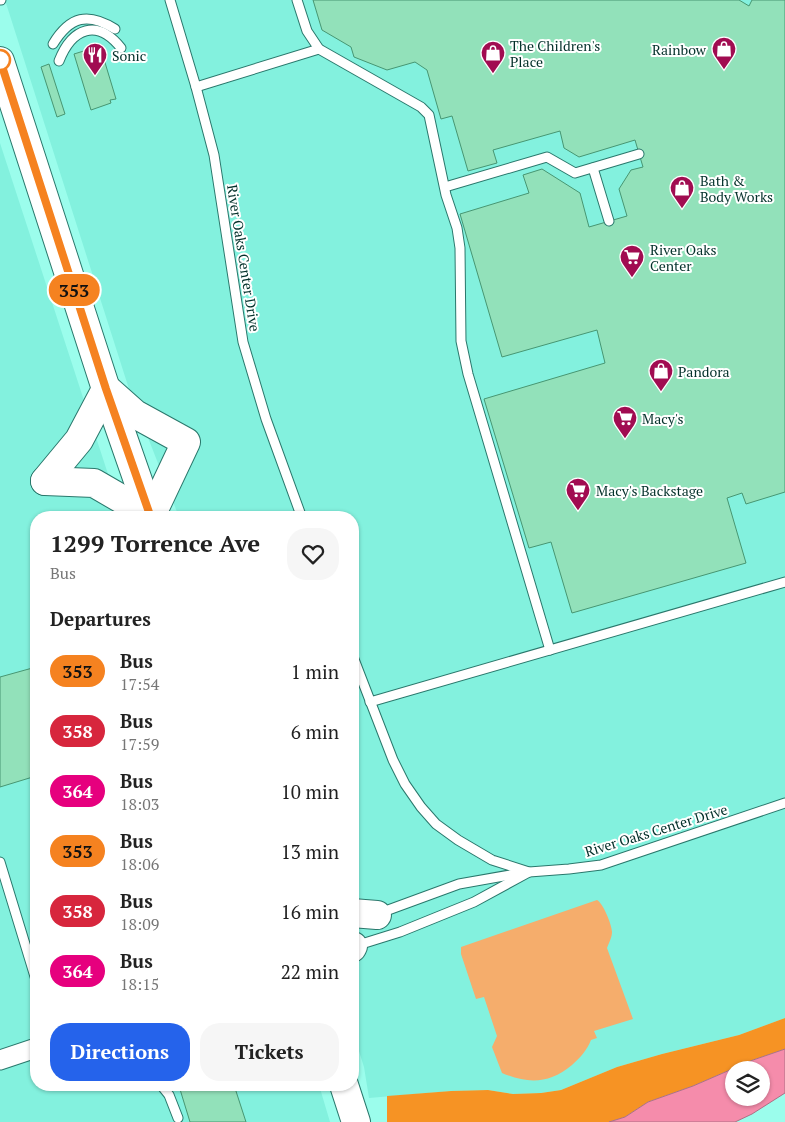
<!DOCTYPE html>
<html lang="en">
<head>
<meta charset="utf-8">
<style>
	body { margin:0; font-family:"PT Serif",serif; background:#f6f6f6; color:#222; height:100vh; display:flex; flex-direction:column; font-size:19px; white-space:nowrap }
	* { box-sizing:border-box; margin:0 }
	p { font-size:16px; color:#767676 }
	.icon { flex:none; width:28px; height:28px; fill:none; stroke:currentColor; stroke-width:2; stroke-linecap:round; stroke-linejoin:round }
	.map { position:relative; flex:1; overflow:hidden }
	.drawer { position:absolute; left:30px; top:511px; width:329px; height:580px; display:flex; flex-direction:column; background:#fff; border-radius:20px; box-shadow:0 1px 4px #0004 }
	.drawer>* { flex:none }
	.badge { padding:0 10px; border-radius:16px; font-size:18px; line-height:32px }
	.controls { position:absolute; left:725px; top:1061px; display:grid; gap:10px }
	.controls a { display:grid; place-items:center; width:45px; height:45px; border-radius:50%; background:#fff; box-shadow:0 1px 4px #0004; font-size:25px }
	.map>.badge { position:absolute; translate:-50% -50%; box-shadow:0 0 0 2px #fff }
	h2 { padding:0 20px; font-size:19px; line-height:45px }
	.round { display:grid; place-items:center; flex:none; width:52px; height:52px; border-radius:20px; background:#f6f6f6 }
	.summary { display:flex; align-items:center; justify-content:space-between; height:85px; padding:0 20px }
	h1 { font-size:24px; font-weight:700; line-height:38px }
	.cta { display:flex; gap:10px; margin-top:auto; padding:10px 20px }
	.cta a { flex:1; height:58px; border-radius:20px; background:#2563eb; color:#fff; font-size:20px; font-weight:700; line-height:58px; text-align:center }
	.cta a+a { background:#f6f6f6; color:#222 }
	ul { padding:0; list-style:none }
	li { display:flex; align-items:center; gap:15px; height:60px; padding:0 20px }
	li div { flex:1 }
	li b { display:block; font-size:19px }
	li em { font-style:normal }
	li .badge { min-width:55px; font-weight:700; text-align:center }
	.map>svg:first-child { display:block }
	.built { fill:#83f1de }
	.green { fill:#f5ad6c }
	.forest { fill:#f69324 }
	.water { fill:#f58cab; stroke:#ac7084; fill-rule:evenodd }
	.building { fill:#92e1ba; stroke:#479672 }
	.lines { fill:none; stroke-linecap:round; stroke-linejoin:round }
	.lane-casing { stroke:#2a786c; stroke-width:11 }
	.street-casing { stroke:#2a786c; stroke-width:21 }
	.primary-casing { stroke:#2a786c; stroke-width:30 }
	.lane { stroke:#fff; stroke-width:9 }
	.street { stroke:#fff; stroke-width:19 }
	.primary { stroke:#fff; stroke-width:28 }
	.line-casing { stroke:#fff; stroke-width:11 }
	.line { stroke:#f58220; stroke-width:8 }
	.stop-dot { fill:#fff; stroke:#f58220; stroke-width:2.5 }
	.labels { text-anchor:middle; dominant-baseline:central; stroke-width:4; stroke-linejoin:round; paint-order:stroke }
	.poi-label { font-size:14px; fill:#03302a; stroke:#fff; text-anchor:start }
	.street-label { font-size:14px; fill:#03302a; stroke:#fff }
</style>
</head>
<body>
<div class="map">
<svg width="785" height="1122" viewBox="0 0 785 1122">
	<rect width="100%" height="100%" fill="#9bfdec"/>
	<g class="built">
		<path d="M5 0H785V1018L739 1035 662 1054 617 1067 561 1090 541 1093 513 1094 488 1090 451 1091 369 1098 364 1067 352 1029V518L179 517 129 389Z"/>
		<path d="M0 143 122 517 36 518V1085H319L330 1122H0Z"/>
	</g>
	<path class="green" d="M597 900C603 903 612 925 612 932 612 937 609 943 607 948L633 1019 594 1031 597 1038 591 1040C587 1050 580 1058 572 1065 549 1084 528 1084 502 1073L492 1047 497 1036 484 997 476 999 461 954V947Z"/>
	<path class="forest" d="M785 1018V1049L753 1060 693 1086 648 1102 625 1117 609 1122H387V1096L451 1091 488 1090 513 1094 541 1093 561 1090 617 1067 662 1054 739 1035Z"/>
	<path class="water" d="M785 1049V1093L752 1114 735 1122H609L625 1117 648 1102 693 1086 753 1060ZM734 1070H761V1098H734Z"/>
	<g class="building">
		<path d="M313 0H739L749 6 752 0H785V492L746 504 742 493 727 498 746 563 572 613 551 542 529 548 484 399 605 363 597 330 502 357 460 214 529 193 523 175 542 169 580 193 589 227 627 216 619 189 631 170 643 167 635 140 579 157 564 148 560 131 493 150 497 163 468 171 452 116 441 119 427 70 415 62 387 70 354 57 351 47 322 30Z"/>
		<path d="M100 46 116 99 110 100 111 103 91 110 74 54Z"/>
		<path d="M49 64 65 114 57 117 41 67Z"/>
		<path d="M36 667V776L0 787V677Z"/>
		<path d="M182 1085H234L246 1122H190L179 1086Z"/>
	</g>
	<g class="lines">
		<defs>
			<g id="lane">
				<path d="M0 0H1"/>
				<path d="M170 0 196 87 214 155 243 342 266 419 302 518"/>
				<path d="M297 0 307 31 319 49 421 107 429 115 446 195 457 228 460 248 461 341 468 374 550 650"/>
				<path d="M53 44C70 16 88 12 115 29"/>
				<path d="M59 61C72 28 97 18 121 48"/>
				<path d="M196 87 319 49"/>
				<path d="M593 168 609 221"/>
				<path d="M445 187 547 157 575 173 639 154"/>
				<path d="M352 654 393 760 405 784 421 807 436 824 458 840 492 860 529 872 569 869 601 865 785 803"/>
				<path d="M370 702 785 582"/>
				<path d="M0 862 36 980"/>
				<path d="M380 913 459 884 521 873"/>
				<path d="M355 946 400 932 474 902 529 872"/>
				<path d="M161 1085 169 1095 178 1118"/>
			</g>
			<path id="street" d="M0 1060 36 1048"/>
			<g id="primary">
				<path d="M0 61 106 389 151 518"/>
				<path d="M108 390 135 414 186 442 151 516"/>
				<path d="M45 481 94 483 151 516"/>
				<path d="M45 481 79 440 106 389"/>
				<path d="M352 913 377 915"/>
				<path d="M352 948 353 946"/>
				<path d="M344 1085 356 1122"/>
			</g>
		</defs>
		<use href="#lane" class="lane-casing"/>
		<use href="#street" class="street-casing"/>
		<use href="#primary" class="primary-casing"/>
		<use href="#lane" class="lane"/>
		<use href="#street" class="street"/>
		<use href="#primary" class="primary"/>
	</g>
	<g class="lines">
		<defs>
			<path id="line" d="M0 60 106 389 151 518"/>
		</defs>
		<use href="#line" class="line-casing"/>
		<use href="#line" class="line"/>
	</g>
	<defs>
		<symbol id="shop-pin" viewBox="-11 -11 22 30"><path d="M0 17L-7.5 6A9.5 9.5 0 1 1 7.5 6Z" fill="#a10c51" stroke="#fff"/><path d="M-5-2.5h2.3a2.7 3.5 0 0 1 5.4 0H5L5.5 6h-11ZM-1.5-2.5h3a1.5 2.3 0 0 0-3 0Z" fill="#fff"/></symbol>
		<symbol id="restaurant-pin" viewBox="-11 -11 22 30"><path d="M0 17L-7.5 6A9.5 9.5 0 1 1 7.5 6Z" fill="#a10c51" stroke="#fff"/><path d="M-5-6h1v4h1v-4h1v4h1v-4h1v5L-1.5 .5V6h-2V.5L-5-1ZM5-6V6H3V1.5H1.5Q1.5-4 5-6Z" fill="#fff"/></symbol>
		<symbol id="supermarket-pin" viewBox="-11 -11 22 30"><path d="M0 17L-7.5 6A9.5 9.5 0 1 1 7.5 6Z" fill="#a10c51" stroke="#fff"/><path d="M-6-5.5h2.5l.6 2H6L4.5 2H-2.5L-4.4-4H-6ZM-1.5 3.2a1.3 1.3 0 1 0 .1 0ZM3 3.2a1.3 1.3 0 1 0 .1 0Z" fill="#fff"/></symbol>
	</defs>
	<g fill-rule="evenodd">
		<use href="#shop-pin" x="710" y="35" width="28" height="38"/>
		<use href="#shop-pin" x="479" y="39" width="28" height="38"/>
		<use href="#restaurant-pin" x="81" y="41" width="28" height="38"/>
		<use href="#shop-pin" x="668" y="174" width="28" height="38"/>
		<use href="#supermarket-pin" x="618" y="243" width="28" height="38"/>
		<use href="#shop-pin" x="647" y="357" width="28" height="38"/>
		<use href="#supermarket-pin" x="611" y="404" width="28" height="38"/>
		<use href="#supermarket-pin" x="564" y="476" width="28" height="38"/>
	</g>
	<circle class="stop-dot" cx="0" cy="60" r="10"/>
	<g class="labels">
		<g class="poi-label">
			<text x="510" y="45">The Children's<tspan x="510" dy="16">Place</tspan></text>
			<text x="706" y="49" text-anchor="end">Rainbow</text>
			<text x="112" y="55">Sonic</text>
			<text x="700" y="180">Bath &amp;<tspan x="700" dy="16">Body Works</tspan></text>
			<text x="650" y="249">River Oaks<tspan x="650" dy="16">Center</tspan></text>
			<text x="678" y="371">Pandora</text>
			<text x="642" y="418">Macy's</text>
			<text x="596" y="490">Macy's Backstage</text>
		</g>
		<g class="street-label">
			<text transform="translate(244 258) rotate(81)">River Oaks Center Drive</text>
			<text transform="translate(656 830) rotate(-17)">River Oaks Center Drive</text>
		</g>
	</g>
</svg>
<div class="controls">
<a><svg class="icon" aria-label="layers" viewBox="0 0 24 24"><path d="M12 4l9 5-9 5-9-5zM3 14l9 5 9-5"/></svg></a>
</div>
<b class="badge" style="left:74px;top:290px;background:#f58220;color:#111">353</b>
<section class="drawer">
<div class="summary"><div><h1>1299 Torrence Ave</h1><p>Bus</p></div><a class="round"><svg class="icon" aria-label="heart" viewBox="0 0 24 24"><path d="M12 20l-8-8c-3-5 5-10 8-4 3-6 11-1 8 4z"/></svg></a></div>
<h2>Departures</h2>
<ul>
<li><span class="badge" style="background:#f58220;color:#111">353</span><div><b>Bus</b><p>17:54</p></div><em>1 min</em></li>
<li><span class="badge" style="background:#d7263d;color:#fff">358</span><div><b>Bus</b><p>17:59</p></div><em>6 min</em></li>
<li><span class="badge" style="background:#e6007e;color:#fff">364</span><div><b>Bus</b><p>18:03</p></div><em>10 min</em></li>
<li><span class="badge" style="background:#f58220;color:#111">353</span><div><b>Bus</b><p>18:06</p></div><em>13 min</em></li>
<li><span class="badge" style="background:#d7263d;color:#fff">358</span><div><b>Bus</b><p>18:09</p></div><em>16 min</em></li>
<li><span class="badge" style="background:#e6007e;color:#fff">364</span><div><b>Bus</b><p>18:15</p></div><em>22 min</em></li>
</ul>
<div class="cta"><a>Directions</a><a>Tickets</a></div>
</section>
</div>
</body>
</html>
